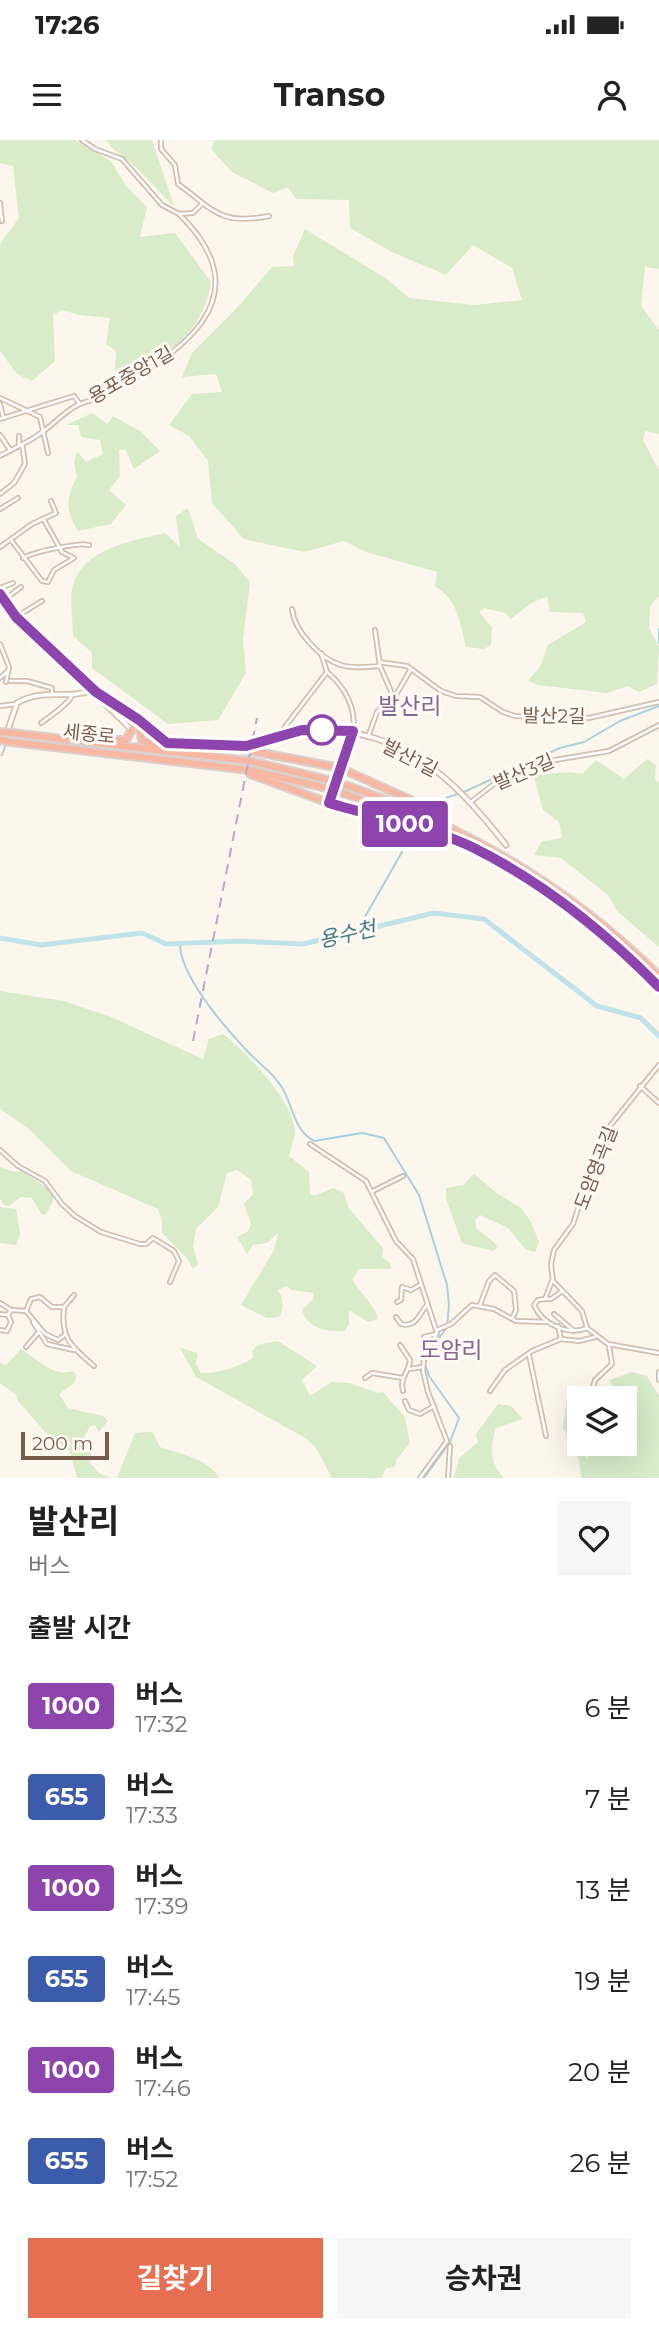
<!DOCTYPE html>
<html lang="ko">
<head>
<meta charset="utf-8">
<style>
	body { margin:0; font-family:Montserrat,"Noto Sans KR",sans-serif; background:#f6f6f6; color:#222; height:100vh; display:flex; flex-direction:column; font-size:26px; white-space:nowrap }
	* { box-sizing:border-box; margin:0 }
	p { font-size:23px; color:#767676 }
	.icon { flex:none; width:38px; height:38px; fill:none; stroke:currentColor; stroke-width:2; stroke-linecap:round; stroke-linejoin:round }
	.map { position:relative; height:1338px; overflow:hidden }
	.sheet { display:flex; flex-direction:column; background:#fff; flex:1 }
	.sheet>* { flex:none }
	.badge { padding:0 14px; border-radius:5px; font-size:24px; line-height:46px }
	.controls { position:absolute; left:567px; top:1246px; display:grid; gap:14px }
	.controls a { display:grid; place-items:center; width:70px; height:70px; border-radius:0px; background:#fff; box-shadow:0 7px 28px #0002; font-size:35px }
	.scale { position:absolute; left:21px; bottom:18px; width:88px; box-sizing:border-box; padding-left:7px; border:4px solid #7a5c4d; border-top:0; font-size:19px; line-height:24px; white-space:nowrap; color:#7a5c4d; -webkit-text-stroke:5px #fffaf3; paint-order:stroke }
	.map>.badge { position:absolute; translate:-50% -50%; box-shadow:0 0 0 4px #fff }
	h2 { padding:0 28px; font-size:26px; line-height:63px }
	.round { display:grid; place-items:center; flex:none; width:74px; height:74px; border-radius:0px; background:#f6f6f6 }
	.overview { display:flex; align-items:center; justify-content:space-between; height:119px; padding:0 28px }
	h1 { font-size:33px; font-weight:700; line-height:52px }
	.button { display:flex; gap:14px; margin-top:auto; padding:14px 28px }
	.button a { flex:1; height:80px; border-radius:0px; background:#e76f51; color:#fff; font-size:28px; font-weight:700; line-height:80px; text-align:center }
	.button a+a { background:#f6f6f6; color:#222 }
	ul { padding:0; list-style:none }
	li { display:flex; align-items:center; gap:21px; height:91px; padding:0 28px }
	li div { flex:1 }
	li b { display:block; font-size:26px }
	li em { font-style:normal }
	li .badge { min-width:77px; font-weight:700; text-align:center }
	.status { display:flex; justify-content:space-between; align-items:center; height:49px; padding:0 35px; background:#fff; direction:ltr }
	.status svg { height:19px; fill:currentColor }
	header { display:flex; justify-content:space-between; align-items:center; height:91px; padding:0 28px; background:#fff; font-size:32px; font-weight:700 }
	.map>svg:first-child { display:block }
	.green { fill:#d8ecc9 }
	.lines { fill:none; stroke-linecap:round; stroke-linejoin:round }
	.stream { stroke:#a5d3da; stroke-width:2 }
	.river { stroke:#bfe3e8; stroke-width:5 }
	.street-casing { stroke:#d1beb0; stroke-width:6 }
	.secondary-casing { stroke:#d6c0b0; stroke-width:7 }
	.highway-casing { stroke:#dad1cd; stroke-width:10 }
	.street { stroke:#fff; stroke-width:2.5 }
	.secondary { stroke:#fff; stroke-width:3.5 }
	.highway { stroke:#f7b7a3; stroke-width:6 }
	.rail { stroke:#b9a8c9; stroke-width:2; stroke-dasharray:10 7; stroke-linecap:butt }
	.highway-bridge-casing { stroke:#dad1cd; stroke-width:10; stroke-linecap:butt }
	.highway-bridge { stroke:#f7b7a3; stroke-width:6 }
	.line-casing { stroke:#fff; stroke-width:16 }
	.line { stroke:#8e44ad; stroke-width:10 }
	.stop-dot { fill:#fff; stroke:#8e44ad; stroke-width:3.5 }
	.labels { text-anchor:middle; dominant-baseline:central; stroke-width:6; stroke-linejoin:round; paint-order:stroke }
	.street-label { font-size:19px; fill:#7a5c4d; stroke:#fffaf3 }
	.water-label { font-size:21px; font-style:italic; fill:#437c86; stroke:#fffaf3 }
	.quarter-label { font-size:23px; fill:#846695; stroke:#fffaf3 }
</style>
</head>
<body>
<div class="status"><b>17:26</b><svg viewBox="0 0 49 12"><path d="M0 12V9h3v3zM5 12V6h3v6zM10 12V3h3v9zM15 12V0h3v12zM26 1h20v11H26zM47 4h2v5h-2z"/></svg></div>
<header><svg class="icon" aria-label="menu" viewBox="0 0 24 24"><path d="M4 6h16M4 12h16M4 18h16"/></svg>Transo<svg class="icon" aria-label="person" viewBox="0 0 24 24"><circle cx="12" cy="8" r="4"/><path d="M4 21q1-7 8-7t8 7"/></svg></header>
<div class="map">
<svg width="659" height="1338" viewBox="0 0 659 1338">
	<rect width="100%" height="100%" fill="#fdf6ec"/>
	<g class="green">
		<path d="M0 0H75L111 21 126 46 147 67 140 97 175 93 211 142C203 197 162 218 114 238L116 211 106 204 110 178 79 175 62 170 53 175 55 221 32 241 17 234 0 211V104L19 78 13 26 0 23Z"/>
		<path d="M106 0H152L174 66C158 52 146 36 130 22 121 14 113 11 106 0Z"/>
		<path d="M215 0H659V129L645 127 641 166 659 190V294L645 291 643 300 659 330V456L650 466 649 488 659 507 657 544 639 552 628 546 607 553 537 545 528 540 540 527 548 505 586 482 583 473 550 472 547 456 530 464 511 479 505 473 485 468 479 472 492 487 491 505 484 509 466 507C460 483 458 460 435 446L437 432 366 412 344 401 304 412 244 399 212 363 208 321 189 296 169 285 192 254 222 252 216 234 182 237 192 213 236 169 272 127 294 126 293 116 305 89 387 139 409 158 474 165 522 160 512 128 473 105 446 135 392 112 350 88 349 60 296 59 288 47 273 53 232 32 211 9Z"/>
		<path d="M92 273 108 284 113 276 140 291 160 311 134 329 125 309 119 310 120 336 109 350 126 365 111 384 78 391C65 370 66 358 77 337L74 322 77 311 86 322 103 314 100 300 81 297 78 285H66Z"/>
		<path d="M188 368 198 399 235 424 250 442 243 499 246 533 218 580 168 584 92 528V513L73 496C73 480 69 460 73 445 84 408 132 401 165 393L180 407 176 376Z"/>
		<path d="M647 619 656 625 655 639 659 643V807L617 771 608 755 561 718 534 715 541 702 562 698 559 682 543 670 533 634C551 636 564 629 582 634L596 620 624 639Z"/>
		<path d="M0 851 64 861 111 877 203 919 209 899 223 894C247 912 292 960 295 990 296 997 290 1008 289 1016L309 1032 310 1055H317L333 1048 344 1053 348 1067 383 1108 382 1117 390 1123 391 1129H359L352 1140 375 1170 378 1179 368 1182 349 1170V1184L345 1191C327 1192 308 1189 302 1170L313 1159 314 1153 291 1150 287 1146 278 1150C283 1159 285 1168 279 1177L267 1178 241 1165 274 1110 278 1093 267 1103 253 1105 247 1114 237 1097 248 1091 251 1084 244 1064 253 1054 251 1040 237 1030 227 1033 218 1067 196 1089 193 1106 198 1124 193 1129 186 1117 162 1093V1081L158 1069 71 1031 28 988 0 969Z"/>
		<path d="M0 1027 14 1032 22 1031 50 1050 54 1059 46 1074 42 1075 32 1058 21 1057 9 1066 4 1065 0 1058Z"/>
		<path d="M474 1034 498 1054 521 1068 531 1082 539 1102 535 1112 525 1109 508 1088 480 1075 475 1080 476 1088 495 1103 497 1108 493 1111 462 1103 446 1059V1048L463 1045Z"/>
		<path d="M0 1067 16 1069 20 1094 16 1105 0 1103Z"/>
		<path d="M278 1201 317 1226 302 1240 310 1256 332 1242 349 1243 378 1253 383 1252 405 1277 410 1303 397 1319 395 1327 386 1328 381 1338H332L316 1308 307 1299 196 1237 180 1208 198 1213 196 1224 201 1233C216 1234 239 1227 253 1218L252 1211 258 1205Z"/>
		<path d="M21 1209C36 1218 54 1238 73 1231L77 1235 74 1243 59 1254 68 1268 103 1276 108 1281 99 1292 95 1285 90 1286 82 1302 83 1309 91 1313 90 1323 100 1334 112 1338H77L70 1311 47 1294 18 1261 16 1255 0 1243V1222L5 1226Z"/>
		<path d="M632 1232 647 1236 659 1256V1338H581L579 1320 563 1288 567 1258 576 1253C573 1276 575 1300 587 1319L591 1304H625L626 1252 615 1249 609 1240Z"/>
		<path d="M498 1264 511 1266 523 1279 496 1288C490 1307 489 1322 504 1338H454L459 1318 478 1302 476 1294Z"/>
		<path d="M147 1292H152L160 1307C177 1313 211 1320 219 1338H117L135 1293Z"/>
	</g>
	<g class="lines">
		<g class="stream">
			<path d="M659 489V503"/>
			<path d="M426 665 466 651 560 608 584 602 620 581 659 566"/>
			<path d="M365 790V777L415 689"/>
			<path d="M180 803C179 836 228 891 251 915 261 925 274 934 281 946 293 964 293 990 314 1001L362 993 384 998 419 1055 447 1145 449 1165 447 1187 427 1215 425 1224 429 1236 459 1278 450 1302 424 1338"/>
		</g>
		<path class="river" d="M0 798 41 805 142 793 166 804 240 801 303 804 434 773 484 779 597 866 641 878 659 896"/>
		<defs>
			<g id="street">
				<path d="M82 0 95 9 122 19 162 65 179 74 193 73 202 64"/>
				<path d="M161 0V9L175 25 178 44C213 69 219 86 269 76"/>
				<path d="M0 63 2 81"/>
				<path d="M0 258 40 277 48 313"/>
				<path d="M0 264 3 277"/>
				<path d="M0 279 74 256 79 263"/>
				<path d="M0 295 10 310"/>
				<path d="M19 296V305"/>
				<path d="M0 316C14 308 30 302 42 292 54 284 63 273 76 266 84 261 96 260 105 255 180 213 266 159 179 74"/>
				<path d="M0 354 14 343 25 324 22 304"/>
				<path d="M0 369 18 358"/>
				<path d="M11 400 42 441 48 442 54 430 74 418 62 412 44 380"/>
				<path d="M0 407 32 384 56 373 51 361"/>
				<path d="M23 418C33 412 80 402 89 405"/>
				<path d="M0 448 13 443"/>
				<path d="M4 460 21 447"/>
				<path d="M292 469C294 490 320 519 341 525 353 529 368 527 380 526"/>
				<path d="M16 477 42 461"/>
				<path d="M375 490 380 526 393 556"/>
				<path d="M0 504 9 527 6 542"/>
				<path d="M379 522 407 526 441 551 456 556 480 557 503 572 515 576 532 577 544 574 589 578 659 562"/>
				<path d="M327 532C344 546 357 568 353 591"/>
				<path d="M0 538 8 531"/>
				<path d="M10 541H27L52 548V554"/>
				<path d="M0 566 16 564"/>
				<path d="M41 583C52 575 65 567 73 555"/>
				<path d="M278 596 327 532 321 513"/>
				<path d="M368 597 377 572 397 553 411 529"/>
				<path d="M472 661 503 637 537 623 609 611 659 585"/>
				<path d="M640 946 659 963"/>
				<path d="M310 1004 366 1041 396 1101 413 1119 437 1193 424 1217 423 1231 428 1252 447 1301 420 1338"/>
				<path d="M0 1010 18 1026 45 1041 62 1064 75 1076 101 1092 140 1104H146L153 1098 174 1111 179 1121 170 1142"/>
				<path d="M373 1051 403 1036"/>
				<path d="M552 1141 545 1159H551L561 1152"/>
				<path d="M74 1155 64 1167C60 1199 72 1207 94 1226"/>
				<path d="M545 1159 538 1160 534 1165C542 1184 568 1196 587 1188"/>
				<path d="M397 1162 401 1160 402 1147 411 1150 420 1145"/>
				<path d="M0 1163 11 1170 26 1171 31 1159 40 1157 52 1167H64"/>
				<path d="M480 1165 489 1141 495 1135 514 1151 516 1170 512 1179"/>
				<path d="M26 1171 45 1194 58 1200 66 1194"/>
				<path d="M0 1174 8 1175 11 1170"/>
				<path d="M554 1174 574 1191"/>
				<path d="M396 1177 401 1184C417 1188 419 1173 428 1164"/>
				<path d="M33 1182 47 1204 74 1210"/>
				<path d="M558 1186 561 1199 579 1201 595 1197"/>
				<path d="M587 1188 582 1171 553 1141 551 1124 554 1110 573 1084 588 1038 603 1019 610 986 659 925"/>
				<path d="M587 1188 608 1204 659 1213"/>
				<path d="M0 1190 7 1191 11 1182 8 1175"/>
				<path d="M437 1190 451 1184 472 1165 494 1169 516 1181 547 1182"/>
				<path d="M424 1197 436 1194"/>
				<path d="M400 1205 410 1220C409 1233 399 1238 403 1251"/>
				<path d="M26 1207 38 1193"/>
				<path d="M529 1215 546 1296"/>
				<path d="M409 1229 422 1227"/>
				<path d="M659 1232V1240"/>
				<path d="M365 1238 372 1233 403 1238"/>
				<path d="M490 1251 505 1230 532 1211 561 1199"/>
				<path d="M590 1258 595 1240 612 1224 609 1206"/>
				<path d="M405 1261 409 1270 420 1274 434 1266"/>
				<path d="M448 1338 450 1306"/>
			</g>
			<g id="secondary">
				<path d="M0 454 16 477 132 590"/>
				<path d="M98 553 139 580 150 591"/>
				<path d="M139 591C149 590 155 598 164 601 182 608 206 606 226 606"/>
				<path d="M237 606C261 606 281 592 305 590 399 585 452 636 506 705"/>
				<path d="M0 613 17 563C41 548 68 560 93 550"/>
				<path d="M336 642 353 591"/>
			</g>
			<g id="highway">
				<path d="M140 591 142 601 170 607"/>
				<path d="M12 593 250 621 329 640"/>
				<path d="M109 600H126L132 589"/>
				<path d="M11 602 249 630 326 648"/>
				<path d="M226 606 340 628 413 661 444 680"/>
				<path d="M250 634 329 663 433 693"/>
				<path d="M342 644C461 684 570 747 659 836"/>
				<path d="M339 652C460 692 569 756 659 847"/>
			</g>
		</defs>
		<use href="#street" class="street-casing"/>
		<use href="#secondary" class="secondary-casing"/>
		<use href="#highway" class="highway-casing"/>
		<use href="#street" class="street"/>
		<use href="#secondary" class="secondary"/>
		<use href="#highway" class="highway"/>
		<path class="rail" d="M193 901 257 578"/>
		<defs>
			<g id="highway-bridge">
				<path d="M0 592 12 593"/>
				<path d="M0 600 11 602"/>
				<path d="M329 640 342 644"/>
				<path d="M326 648 339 652"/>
			</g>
		</defs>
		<use href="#highway-bridge" class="highway-bridge-casing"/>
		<use href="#highway-bridge" class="highway-bridge"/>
	</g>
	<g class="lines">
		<defs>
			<path id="line" d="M0 454 16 477 96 552 139 580 167 603 246 606 302 590 353 591 329 663C376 677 427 686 472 707 541 741 605 792 659 847"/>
		</defs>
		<use href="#line" class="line-casing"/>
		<use href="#line" class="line"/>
	</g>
	<circle class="stop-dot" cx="322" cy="590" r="14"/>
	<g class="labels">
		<g class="street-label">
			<text transform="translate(131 235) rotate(-30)">용포중앙1길</text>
			<text transform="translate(554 576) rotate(1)">발산2길</text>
			<text transform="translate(89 594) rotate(6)">세종로</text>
			<text transform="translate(410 618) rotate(27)">발산1길</text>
			<text transform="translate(524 632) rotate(-23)">발산3길</text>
			<text transform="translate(596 1028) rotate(-69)">도암영곡길</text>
		</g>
		<g class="water-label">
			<text transform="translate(347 794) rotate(-13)">용수천</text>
		</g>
		<g class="quarter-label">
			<text x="410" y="566">발산리</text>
			<text x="451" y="1210">도암리</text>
		</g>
	</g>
</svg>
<div class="controls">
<a><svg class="icon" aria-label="layers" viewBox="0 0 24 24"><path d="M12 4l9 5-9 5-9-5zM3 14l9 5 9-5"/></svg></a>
</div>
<div class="scale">200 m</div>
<b class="badge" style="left:405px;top:684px;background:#8e44ad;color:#fff">1000</b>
</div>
<section class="sheet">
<div class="overview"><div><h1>발산리</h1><p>버스</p></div><a class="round"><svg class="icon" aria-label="heart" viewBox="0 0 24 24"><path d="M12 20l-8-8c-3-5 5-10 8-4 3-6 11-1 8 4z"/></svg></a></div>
<h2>출발 시간</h2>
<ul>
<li><span class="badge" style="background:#8e44ad;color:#fff">1000</span><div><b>버스</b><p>17:32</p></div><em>6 분</em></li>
<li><span class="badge" style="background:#3d5bab;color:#fff">655</span><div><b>버스</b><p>17:33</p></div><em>7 분</em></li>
<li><span class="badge" style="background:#8e44ad;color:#fff">1000</span><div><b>버스</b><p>17:39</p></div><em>13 분</em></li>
<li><span class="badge" style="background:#3d5bab;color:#fff">655</span><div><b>버스</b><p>17:45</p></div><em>19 분</em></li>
<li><span class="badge" style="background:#8e44ad;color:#fff">1000</span><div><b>버스</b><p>17:46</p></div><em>20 분</em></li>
<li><span class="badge" style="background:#3d5bab;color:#fff">655</span><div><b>버스</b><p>17:52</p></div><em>26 분</em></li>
</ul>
<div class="button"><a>길찾기</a><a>승차권</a></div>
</section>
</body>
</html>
